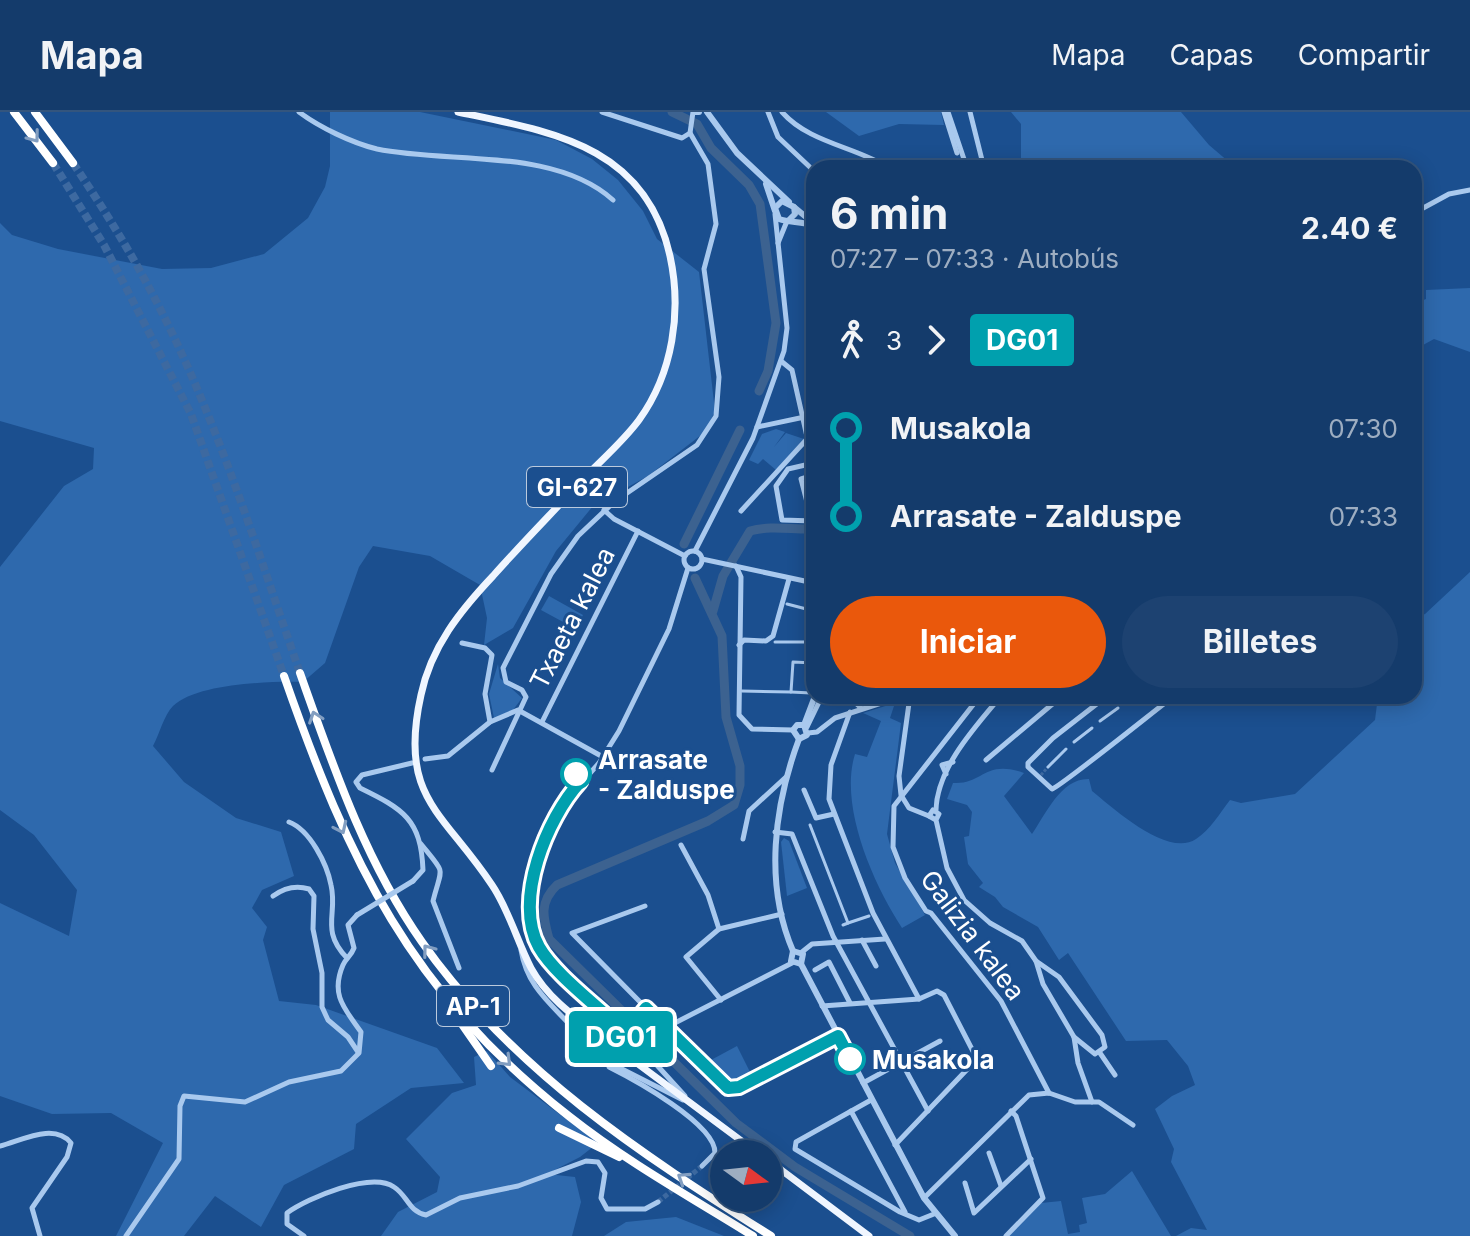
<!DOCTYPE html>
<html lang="es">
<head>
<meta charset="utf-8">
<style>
	body { margin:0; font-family:Inter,sans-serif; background:#1d4271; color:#f1f3f6; height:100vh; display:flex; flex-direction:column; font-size:30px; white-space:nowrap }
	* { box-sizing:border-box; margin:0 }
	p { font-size:26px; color:#9dadc1 }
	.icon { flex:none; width:44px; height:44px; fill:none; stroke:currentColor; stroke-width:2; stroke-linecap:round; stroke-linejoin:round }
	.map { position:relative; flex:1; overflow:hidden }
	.drawer { position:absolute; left:806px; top:48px; width:616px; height:544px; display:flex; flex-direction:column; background:#143b6b; border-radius:24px; box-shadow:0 4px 20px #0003,0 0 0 2px #33557e }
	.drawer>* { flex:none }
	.badge { padding:0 16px; border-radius:6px; font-size:28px; line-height:52px }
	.needle { width:52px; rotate:105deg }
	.controls { position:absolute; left:710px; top:1028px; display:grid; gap:16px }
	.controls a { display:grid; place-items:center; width:72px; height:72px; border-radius:50%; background:#143b6b; box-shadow:0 4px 20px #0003,0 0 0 2px #33557e; font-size:40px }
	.map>.badge { position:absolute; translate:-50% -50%; box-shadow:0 0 0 4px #fff }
	.legs { display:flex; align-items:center; gap:12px; height:88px; padding:0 24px; font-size:26px }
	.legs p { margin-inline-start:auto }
	.summary { display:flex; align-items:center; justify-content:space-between; height:136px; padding:0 24px }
	h1 { font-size:44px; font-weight:700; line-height:60px }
	.primary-button { display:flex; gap:16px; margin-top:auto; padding:16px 24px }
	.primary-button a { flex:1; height:92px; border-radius:48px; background:#ea580c; color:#fff; font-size:32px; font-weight:700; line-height:92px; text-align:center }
	.primary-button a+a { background:#1d4271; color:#f1f3f6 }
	ul { padding:0 24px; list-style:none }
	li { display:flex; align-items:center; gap:28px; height:88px; font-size:30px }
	li i { display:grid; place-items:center; width:12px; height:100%; margin:0 10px; background:currentColor }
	li i::after { content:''; width:20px; height:20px; margin:-10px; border:6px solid; border-radius:50%; background:#143b6b }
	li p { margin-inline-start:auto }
	li:first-child i { background:linear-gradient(#0000 50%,currentColor 0) }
	li:last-child i { background:linear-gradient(currentColor 50%,#0000 0) }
	header { display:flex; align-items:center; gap:48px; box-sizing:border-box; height:112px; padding:0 40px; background:#143b6b; border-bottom:2px solid #33557e }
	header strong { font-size:38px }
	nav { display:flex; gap:44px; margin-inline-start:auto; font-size:28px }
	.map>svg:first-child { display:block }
	.green { fill:#2e69ad }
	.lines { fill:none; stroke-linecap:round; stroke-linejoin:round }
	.river { stroke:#3c6290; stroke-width:9 }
	.pedestrian-tunnel { stroke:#3d69a0; stroke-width:3; stroke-dasharray:3 1.5; stroke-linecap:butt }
	.minor-tunnel { stroke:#3d69a0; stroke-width:5; stroke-dasharray:5 2.5; stroke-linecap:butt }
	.motorway-tunnel { stroke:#3d69a0; stroke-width:8; stroke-dasharray:8 4; stroke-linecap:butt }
	.pedestrian { stroke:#a9c9ee; stroke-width:3 }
	.minor { stroke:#a9c9ee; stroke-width:5 }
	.tertiary { stroke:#a9c9ee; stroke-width:6 }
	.primary { stroke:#f0f6ff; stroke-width:7 }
	.motorway { stroke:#fff; stroke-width:8 }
	.minor-bridge { stroke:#a9c9ee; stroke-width:5 }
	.primary-bridge { stroke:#f0f6ff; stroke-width:7 }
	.oneway { stroke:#829ec1 }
	.line-1-casing { stroke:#fff; stroke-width:18 }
	.line-1 { stroke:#00a0ae; stroke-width:12 }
	.stop-1-dot { fill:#fff; stroke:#00a0ae; stroke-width:4 }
	.labels { text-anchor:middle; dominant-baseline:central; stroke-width:6; stroke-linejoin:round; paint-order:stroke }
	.shield { fill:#1b4f8f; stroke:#bbcadd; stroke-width:2 }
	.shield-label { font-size:24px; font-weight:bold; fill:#fff }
	.street-label { font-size:26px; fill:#fff; stroke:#1b4f8f }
	.stop-label { font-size:26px; font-weight:bold; fill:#fff; stroke:#1b4f8f; text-anchor:start }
</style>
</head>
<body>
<header>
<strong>Mapa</strong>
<nav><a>Mapa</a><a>Capas</a><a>Compartir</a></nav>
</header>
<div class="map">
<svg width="1470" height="1124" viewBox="0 0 1470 1124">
	<rect width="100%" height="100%" fill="#1b4f8f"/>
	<g class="green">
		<path d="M330 0H420L556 28 592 47 618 68 643 99 657 127 699 160 715 299 705 320 648 364 593 394 556 439 513 516 484 533 487 506 480 473 430 444 373 434 359 455 325 551 303 570C272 569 197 571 173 594 164 603 159 623 153 634L184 670 236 706 281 720 294 764 262 778 252 796 267 815 263 828 279 889 316 893 437 936 464 971 411 976 356 1012 354 1037 284 1073 261 1115 215 1084 184 1124H116L163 1031 111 1001 52 1002 0 984V791L69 824 77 778 34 723 0 698V455L64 374 93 357 94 336 0 309V111L12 123 58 137 162 157 211 156 264 142 308 106 325 75 330 54Z"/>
		<path d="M826 0H941L944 13 899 12 859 24Z"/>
		<path d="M1011 0H1181L1209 33 1236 56H1021V12Z"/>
		<path d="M1470 176V240L1434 227 1414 238V192L1426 187V178Z"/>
		<path d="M776 317 785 320 774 335 786 321 804 327 776 358 763 347 758 352 749 348 762 322Z"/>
		<path d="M1470 460V1124H1176L1191 1116 1207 1118 1171 1050 1174 1037 1155 997 1172 984 1195 973 1188 954 1167 928 1126 929 1068 841 1059 848 1038 815 1003 795 995 785 979 775 983 771 968 752 964 725 969 724 972 700 967 693 947 687 953 671C983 673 984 647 1024 661L1004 684 1032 722C1046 702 1061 666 1089 667L1092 679C1114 697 1168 746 1196 727 1210 718 1220 701 1230 688L1241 691 1295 682 1375 608 1378 584H1414V507L1425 502Z"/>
		<path d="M549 484 583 503 576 517 541 498Z"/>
		<path d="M498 552 500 566 522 586 513 598 494 606 489 582Z"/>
		<path d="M895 591 890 606 901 611 887 722 895 751 925 803 902 816C872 770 839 693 855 642L867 645 881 609 863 601Z"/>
		<path d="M784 726 789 729 807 776 787 784 781 730Z"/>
		<path d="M737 934 750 960 733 970 711 948Z"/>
		<path d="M487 939 510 965 598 1031 580 1045 547 1062 575 1065 581 1090 572 1124H381L398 1100 437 1080 440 1065 406 1027 452 981 476 973 474 945Z"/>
		<path d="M1132 1059 1171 1124H1009L1041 1091 1061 1089 1068 1122 1080 1120 1079 1113 1087 1111 1082 1086 1105 1082Z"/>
		<path d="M676 1105 724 1124H604L626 1110Z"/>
	</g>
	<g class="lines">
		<g class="river">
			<path d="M672 0 697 12 711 36 749 73 760 92 776 211 768 259 759 279"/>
			<path d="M684 432 740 318"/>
			<path d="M695 466 722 524 726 605 740 654V673L734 693 708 709 557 773C539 790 543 805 549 827L736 1011 795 1055 910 1124"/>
			<path d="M713 499 723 464 750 419C771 413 793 418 814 417"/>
		</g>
		<path class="pedestrian-tunnel" d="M1041 663 1048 655"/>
		<path class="minor-tunnel" d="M658 1090 702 1054"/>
		<g class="motorway-tunnel">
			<path d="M53 51 104 133 191 302 284 564"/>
			<path d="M73 51C99 90 124 129 146 170 213 293 254 429 300 561"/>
		</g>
		<g class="pedestrian">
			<path d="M787 492 814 499"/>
			<path d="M775 530H814"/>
			<path d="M742 579 791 580 793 550 814 551"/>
			<path d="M791 580 811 581"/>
			<path d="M1125 591 1133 584"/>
			<path d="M1100 609 1118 596"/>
			<path d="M1074 630 1092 616"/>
			<path d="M1048 655 1066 637"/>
			<path d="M810 713 848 811 843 813"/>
			<path d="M848 811 869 804"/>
		</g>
		<g class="minor">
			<path d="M299 0C319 15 352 31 377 37 449 52 554 35 613 88"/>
			<path d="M602 0 682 26 690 21"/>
			<path d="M768 0 778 25 814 59"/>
			<path d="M782 0C809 31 857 35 889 56"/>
			<path d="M944 0 957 41"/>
			<path d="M948 0 967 56"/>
			<path d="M970 0 984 56"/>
			<path d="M1414 101 1449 82 1470 78"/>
			<path d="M778 131 787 109"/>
			<path d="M781 249 792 258 814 356"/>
			<path d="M757 315 814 303"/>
			<path d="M814 351 788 357 776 374 782 408 814 409"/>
			<path d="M814 363 801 367 809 398 814 397"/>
			<path d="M604 398 614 407 685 444"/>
			<path d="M741 399 807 327"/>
			<circle cx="693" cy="448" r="9"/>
			<path d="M695 439 753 326 784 239 787 216 775 102"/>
			<path d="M702 447 814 471"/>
			<path d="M736 454 741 465 739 603 752 617 793 618"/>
			<path d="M462 531 485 536 492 543 485 582 490 610"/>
			<path d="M739 533 744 528 766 529 773 524 789 467"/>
			<path d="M848 584 861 596"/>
			<path d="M910 584 899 664 901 683 909 696 929 704"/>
			<path d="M980 584 894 694 893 735 905 766 926 799 931 801 1001 889 1049 981"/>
			<path d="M1107 584 1053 626 1028 651V655L1052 677C1060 675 1158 596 1174 584"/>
			<path d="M850 600 831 653 829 687 873 801 919 887 937 879 944 883 977 947 895 1033"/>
			<path d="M542 610 638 419"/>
			<path d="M807 615 822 584"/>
			<path d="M808 621 817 620 835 606 903 584"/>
			<path d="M425 647 448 644 490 610 518 598 603 645"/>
			<path d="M986 648 1062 584"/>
			<path d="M412 651 362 663 356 670 360 676C403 697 421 707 423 758L413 769"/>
			<path d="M492 658 526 585 522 578 506 570 503 556 551 462 578 424 614 390 697 333 716 304 719 265 704 157 716 112 708 52 690 21 693 0"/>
			<path d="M946 662 942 653 953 650"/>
			<path d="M804 678 816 706 834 702"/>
			<path d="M936 698C937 656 975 615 1001 584"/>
			<path d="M936 708 929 704 933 698 939 702 936 708 947 756 964 788 990 811 1022 829 1036 849 1043 872 1074 925 1078 951 1092 990"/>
			<path d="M289 710C310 718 327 752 331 773 338 802 320 818 347 846"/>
			<path d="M775 720 792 722 833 824 928 999"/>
			<path d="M743 727 749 699 786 665"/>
			<path d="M421 732C447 764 442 753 433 789L459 856"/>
			<path d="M681 733 708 783 719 817"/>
			<path d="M273 784C284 776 296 773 309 777L314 784 313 817 322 861V895L328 908 348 925 358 940"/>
			<path d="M645 794 572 821 720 971 739 975 838 924"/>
			<path d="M862 828 876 854"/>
			<path d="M521 838C527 874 549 890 572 915 580 925 582 939 592 947L609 944 623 927 631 925"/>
			<path d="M802 840 812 832 885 827"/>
			<path d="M1036 849 1059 865 1102 923 1105 935 1095 942 1074 925"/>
			<path d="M815 858 829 850 850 891"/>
			<path d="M721 888 686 845 719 817 782 802"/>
			<path d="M822 894 919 887"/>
			<path d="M665 916 792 851"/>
			<path d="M629 917 634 928 685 984"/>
			<path d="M622 918 629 917 646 896"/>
			<path d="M623 927 622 918 541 838 533 818 531 767 542 732 561 694 599 651 619 619 669 517 688 456"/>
			<path d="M1100 941 1115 963"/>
			<path d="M609 945V955C633 967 716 1012 715 1041L702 1054"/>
			<path d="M610 945 616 954 683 988"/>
			<path d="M863 971 940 929"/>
			<path d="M871 988 796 1030 795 1037 900 1100 919 1108 934 1102"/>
			<path d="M851 999 905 1100"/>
			<path d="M0 1034C21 1029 54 1010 71 1031L67 1045 32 1096 40 1124"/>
			<path d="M989 1041 1001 1074"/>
			<path d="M965 1071 974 1101 1031 1047"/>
			<path d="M924 1086 1029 983 1049 981 1075 990H1099L1133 1013"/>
			<path d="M126 1124 179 1047 180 994 184 984 245 990 289 970 341 959 359 941 361 920C345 897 330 883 343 853 346 846 351 844 354 836L348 813 357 803"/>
			<path d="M304 1124 287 1112V1101C308 1086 371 1059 394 1075 408 1084 408 1099 426 1103L460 1086 518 1074 586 1049 598 1050 605 1061 601 1086 607 1097H645L658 1090"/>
			<path d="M1006 1124 1043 1086 1016 1004 1011 999"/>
		</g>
		<g class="tertiary">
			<path d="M694 0H699"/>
			<path d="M707 0 737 41 789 90"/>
			<path d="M766 72 775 99"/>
			<path d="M794 95 812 110"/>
			<path d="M788 109 795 102 794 95 782 89 775 96 779 107C790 111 802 109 814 114"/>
			<path d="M804 613 815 584"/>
			<path d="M799 627 793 618 797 613H804"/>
			<path d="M799 627 807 623 804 613"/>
			<path d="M793 839C764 772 774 694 799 627"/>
			<path d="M793 839 803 842 801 852"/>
			<path d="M793 839 791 849 801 852"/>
			<path d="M801 852 924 1086 955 1124"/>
		</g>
		<g class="primary">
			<path d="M458 0C552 20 645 33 670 144 682 199 673 261 639 308 625 327 606 344 589 361 557 396 524 429 493 464 460 499 431 535 421 583 398 686 443 699 492 773 509 798 517 829 531 856 549 889 581 909 610 931"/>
			<path d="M622 940 759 1042"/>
			<path d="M768 1048 869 1124"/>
		</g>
		<g class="motorway">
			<path d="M14 0 53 51"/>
			<path d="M35 0 73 51"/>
			<path d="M300 561C333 654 365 749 422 830 512 958 641 1042 771 1124"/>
			<path d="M284 564C349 750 410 880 570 1005 627 1050 692 1086 753 1124"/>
			<path d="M459 908 491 954"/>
			<path d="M559 1016 619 1045"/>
		</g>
		<path class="minor-bridge" d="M357 803 413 769"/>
		<path class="primary-bridge" d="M610 931 622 940"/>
	</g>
	<defs><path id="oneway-chevron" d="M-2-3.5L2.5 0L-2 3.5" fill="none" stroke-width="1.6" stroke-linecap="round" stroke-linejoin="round" transform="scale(2)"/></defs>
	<g class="oneway">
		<use href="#oneway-chevron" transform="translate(34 25) rotate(53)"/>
		<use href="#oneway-chevron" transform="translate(315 605) rotate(-109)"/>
		<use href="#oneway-chevron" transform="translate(341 716) rotate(65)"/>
		<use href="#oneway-chevron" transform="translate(428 838) rotate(-127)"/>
		<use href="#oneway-chevron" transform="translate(506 949) rotate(45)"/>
		<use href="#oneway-chevron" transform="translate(683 1066) rotate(-147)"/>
	</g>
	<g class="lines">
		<defs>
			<path id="line-1" d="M576 662 580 670C547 706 513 789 539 835 555 863 598 894 622 918V925H631L629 917 646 896 728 976 739 975 838 924 850 947"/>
		</defs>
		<use href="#line-1" class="line-1-casing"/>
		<use href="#line-1" class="line-1"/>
	</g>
	<g class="stop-1-dot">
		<circle cx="576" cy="662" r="14"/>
		<circle cx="850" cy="947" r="14"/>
	</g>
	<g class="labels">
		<g class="shield">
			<rect x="527" y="355" width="100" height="40" rx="6"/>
			<rect x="437" y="874" width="72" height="40" rx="6"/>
		</g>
		<g class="shield-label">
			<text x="577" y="375">GI-627</text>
			<text x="473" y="894">AP-1</text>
		</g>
		<g class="street-label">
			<text transform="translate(572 506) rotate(-63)">Txaeta kalea</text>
			<text transform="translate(973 823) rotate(53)">Galizia kalea</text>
		</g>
		<g class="stop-label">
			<text x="598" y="647">Arrasate<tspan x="598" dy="30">- Zalduspe</tspan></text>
			<text x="872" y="947">Musakola</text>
		</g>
	</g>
</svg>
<div class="controls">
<a><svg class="needle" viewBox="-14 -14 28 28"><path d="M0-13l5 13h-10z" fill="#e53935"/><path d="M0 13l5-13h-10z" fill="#9dadc1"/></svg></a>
</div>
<b class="badge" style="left:621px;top:925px;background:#00a0ae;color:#fff">DG01</b>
<section class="drawer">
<div class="summary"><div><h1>6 min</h1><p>07:27 – 07:33 · Autobús</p></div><b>2.40 €</b></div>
<div class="legs"><svg class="icon" aria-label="walk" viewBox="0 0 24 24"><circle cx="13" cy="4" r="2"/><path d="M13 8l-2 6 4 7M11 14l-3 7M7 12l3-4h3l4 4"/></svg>3<svg class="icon" aria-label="forward" viewBox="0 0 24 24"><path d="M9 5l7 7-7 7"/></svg><b class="badge" style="background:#00a0ae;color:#fff">DG01</b></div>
<ul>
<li><i style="color:#00a0ae"></i><b>Musakola</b><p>07:30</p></li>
<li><i style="color:#00a0ae"></i><b>Arrasate - Zalduspe</b><p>07:33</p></li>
</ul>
<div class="primary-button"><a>Iniciar</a><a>Billetes</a></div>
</section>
</div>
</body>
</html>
